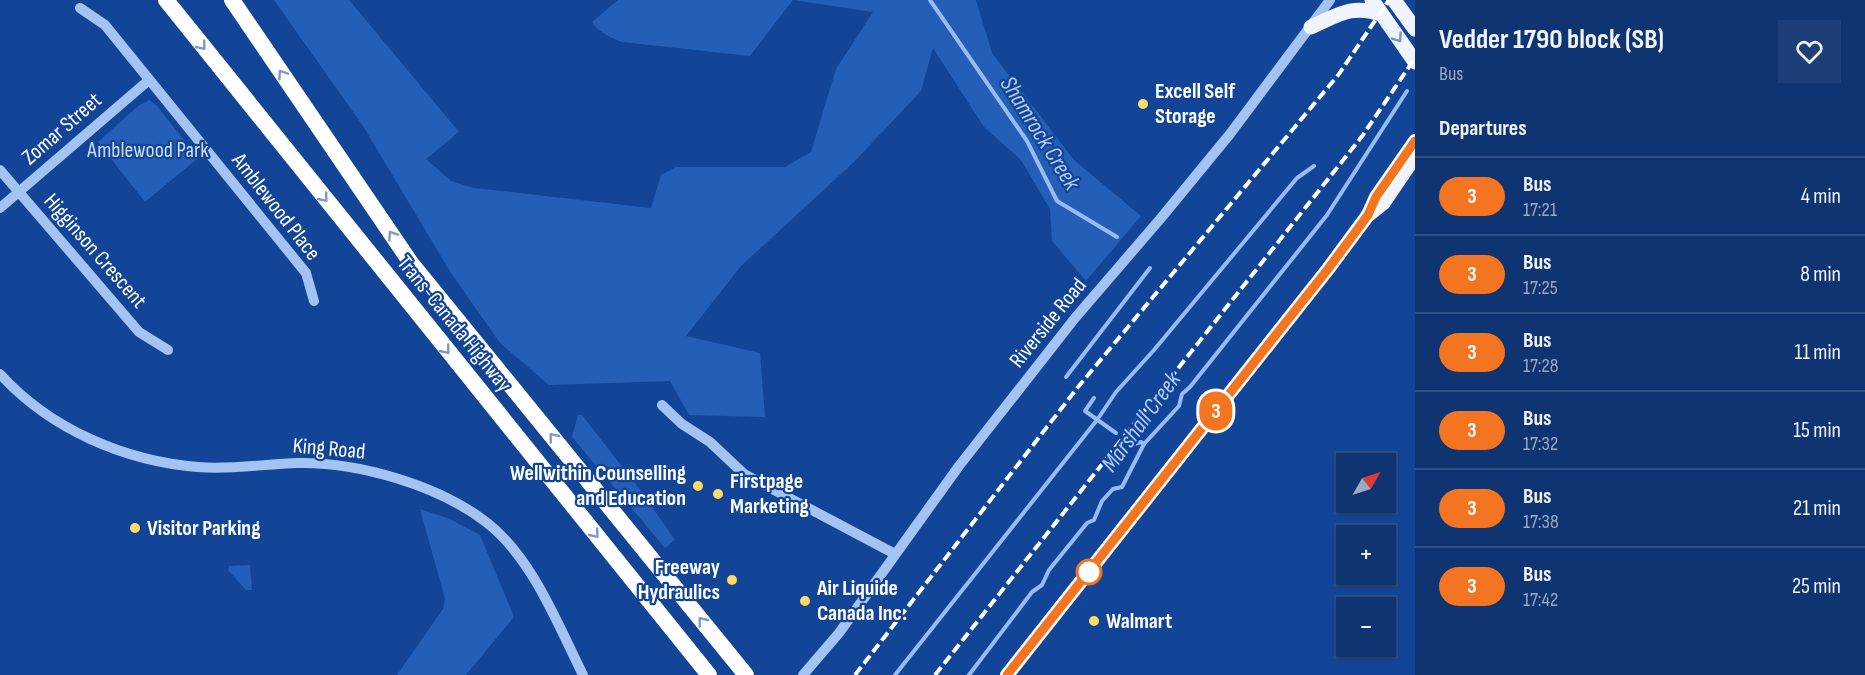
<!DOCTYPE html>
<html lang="en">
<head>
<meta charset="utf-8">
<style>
	body { margin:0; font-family:"Sofia Sans Condensed",sans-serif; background:#1c3f79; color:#f1f3f6; height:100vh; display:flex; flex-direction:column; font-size:22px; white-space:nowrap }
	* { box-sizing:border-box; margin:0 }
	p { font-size:20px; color:#9baac3 }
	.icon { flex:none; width:33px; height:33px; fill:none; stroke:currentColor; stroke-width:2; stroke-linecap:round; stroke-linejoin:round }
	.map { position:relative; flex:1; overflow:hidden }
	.sheet { display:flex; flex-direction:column; background:#0e3471; width:450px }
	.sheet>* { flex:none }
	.badge { padding:0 12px; border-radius:20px; font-size:21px; line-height:39px }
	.needle { width:39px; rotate:51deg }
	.fabs { position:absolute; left:1336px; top:453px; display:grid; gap:12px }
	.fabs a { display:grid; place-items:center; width:60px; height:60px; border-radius:0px; background:#0e3471; box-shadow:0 2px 4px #0004,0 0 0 2px #2e4f84; font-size:30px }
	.map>.badge { position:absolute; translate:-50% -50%; box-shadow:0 0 0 3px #fff }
	h2 { padding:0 24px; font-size:22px; line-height:54px }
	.round { display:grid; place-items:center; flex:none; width:63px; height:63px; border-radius:0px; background:#1c3f79 }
	.headline { display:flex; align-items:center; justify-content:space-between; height:102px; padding:0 24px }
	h1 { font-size:28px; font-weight:700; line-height:45px }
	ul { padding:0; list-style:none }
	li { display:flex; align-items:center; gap:18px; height:78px; padding:0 24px; border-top:2px solid #2e4f84 }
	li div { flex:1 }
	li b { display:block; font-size:22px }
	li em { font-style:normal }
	li .badge { min-width:66px; font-weight:700; text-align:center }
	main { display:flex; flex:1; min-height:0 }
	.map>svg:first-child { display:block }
	.green { fill:#255eb6 }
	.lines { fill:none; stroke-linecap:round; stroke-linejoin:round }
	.stream { stroke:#94bdf6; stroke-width:4 }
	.minor { stroke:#a3c3f3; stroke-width:10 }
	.major { stroke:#eff4ff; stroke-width:15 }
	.highway { stroke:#fff; stroke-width:16 }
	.rail { stroke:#fff; stroke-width:4; stroke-dasharray:10 4.5; stroke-linecap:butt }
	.oneway { stroke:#7594c6 }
	.oneway2 { stroke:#7d99c6 }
	.line-casing { stroke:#fff; stroke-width:14 }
	.line { stroke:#f37421; stroke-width:9 }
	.poi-dot { fill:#ffdb65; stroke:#124597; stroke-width:2 }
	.stop-dot { fill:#fff; stroke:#f37421; stroke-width:3 }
	.labels { text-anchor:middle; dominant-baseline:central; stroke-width:4.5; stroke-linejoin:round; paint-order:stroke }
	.poi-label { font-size:22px; font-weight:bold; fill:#fff; stroke:#124597; text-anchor:start }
	.street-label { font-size:22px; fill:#fff; stroke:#124597 }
	.park-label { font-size:22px; fill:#cbdffd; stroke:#124597 }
	.water-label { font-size:24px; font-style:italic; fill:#afcdfa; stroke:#124597 }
</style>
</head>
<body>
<main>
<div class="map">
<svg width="1415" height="675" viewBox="0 0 1415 675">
	<rect width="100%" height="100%" fill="#124597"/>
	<g class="green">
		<path d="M274 0H349L459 132 426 159 451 181 474 188 651 208 661 175 676 167H785L811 152 836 69 873 12 793 0 750 56 622 42C610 37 599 33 592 22L618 0H976L992 53 1074 160 1141 216 1086 281 1052 241 1050 209 1021 160 984 127 933 48 921 91 854 162 741 266 686 336 760 353 765 417 689 415 670 381 549 385 500 343 451 273 363 126Z"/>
		<path d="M149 100 157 106 198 158 145 202 98 142 138 106Z"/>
		<path d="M578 415H582L641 491 675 540 665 548 572 437Z"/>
		<path d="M420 509 450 519 480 535 514 617 466 675H397L443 609 445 599Z"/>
		<path d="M250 565 252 590H246L228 570 229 566Z"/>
	</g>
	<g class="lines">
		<g class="stream">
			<path d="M930 0 1027 141 1057 201 1117 237"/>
			<path d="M1066 377 1150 268"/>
			<path d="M1094 398 1085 411 1116 433"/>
			<path d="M1131 445 1141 442 1144 444"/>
			<path d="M895 675 1097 420 1116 392 1154 350 1297 178 1314 166"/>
			<path d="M969 675 1032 592 1042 585 1049 570 1087 523 1094 520 1102 501 1113 489 1122 487 1144 444 1179 406 1182 394 1190 387 1327 215 1407 91"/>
		</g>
		<g class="minor">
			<path d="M80 8 105 25 306 273 314 301"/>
			<path d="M0 170 139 332 168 350"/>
			<path d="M0 208 149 80"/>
			<path d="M0 374C50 429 124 461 198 467 231 470 264 464 298 463 358 462 438 485 486 522 532 557 558 625 583 675"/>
			<path d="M662 405 682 424 710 442 744 474 895 554"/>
			<path d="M803 675 839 633 959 466 1075 318 1161 218 1230 134 1330 0"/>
			<path d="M1007 675 1315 286 1368 215 1376 197 1415 141"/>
		</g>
		<g class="major">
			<path d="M1372 0 1415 62"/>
			<path d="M1394 0 1415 29"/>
			<path d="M1311 27C1338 15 1351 4 1381 14"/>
			<path d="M1368 215 1383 203 1415 156"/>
		</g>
		<g class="highway">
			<path d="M166 0 709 675"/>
			<path d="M232 0 411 263 746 675"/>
		</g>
		<g class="rail">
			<path d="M855 675 1078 387 1339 74 1389 0"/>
			<path d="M935 675 1363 135 1415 58"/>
		</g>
	</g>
	<defs><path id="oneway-chevron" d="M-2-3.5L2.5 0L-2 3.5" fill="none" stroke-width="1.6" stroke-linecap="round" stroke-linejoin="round" transform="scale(1.5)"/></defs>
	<use class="oneway" href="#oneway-chevron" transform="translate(1398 38) rotate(55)"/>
	<g class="oneway2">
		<use href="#oneway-chevron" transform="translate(202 46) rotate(51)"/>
		<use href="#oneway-chevron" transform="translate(282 74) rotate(-124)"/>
		<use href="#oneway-chevron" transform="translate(324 198) rotate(51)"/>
		<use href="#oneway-chevron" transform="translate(392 235) rotate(-124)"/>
		<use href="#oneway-chevron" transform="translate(446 350) rotate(51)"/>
		<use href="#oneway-chevron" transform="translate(553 437) rotate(-129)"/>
		<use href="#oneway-chevron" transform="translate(595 534) rotate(51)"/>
		<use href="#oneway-chevron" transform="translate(702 621) rotate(-129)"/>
	</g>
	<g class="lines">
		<defs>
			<path id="line" d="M1007 675 1328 269 1368 215 1376 197 1415 141"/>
		</defs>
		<use href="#line" class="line-casing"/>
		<use href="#line" class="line"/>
	</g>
	<g class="poi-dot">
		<circle cx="1143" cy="104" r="6"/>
		<circle cx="698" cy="486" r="6"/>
		<circle cx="718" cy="494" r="6"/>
		<circle cx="135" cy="528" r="6"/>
		<circle cx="732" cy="580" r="6"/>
		<circle cx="805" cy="601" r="6"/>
		<circle cx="1094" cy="621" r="6"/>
	</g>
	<circle class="stop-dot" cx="1089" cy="572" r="12"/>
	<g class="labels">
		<g class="poi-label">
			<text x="1155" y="91">Excell Self<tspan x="1155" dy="25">Storage</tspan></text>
			<text x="686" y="473" text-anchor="end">Wellwithin Counselling<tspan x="686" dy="25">and Education</tspan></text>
			<text x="730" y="481">Firstpage<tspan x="730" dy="25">Marketing</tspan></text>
			<text x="147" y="528">Visitor Parking</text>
			<text x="720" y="567" text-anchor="end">Freeway<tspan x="720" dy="25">Hydraulics</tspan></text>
			<text x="817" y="588">Air Liquide<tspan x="817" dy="25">Canada Inc.</tspan></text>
			<text x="1106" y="621">Walmart</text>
		</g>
		<g class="street-label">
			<text transform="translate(62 129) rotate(-41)">Zomar Street</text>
			<text transform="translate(276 207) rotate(52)">Amblewood Place</text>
			<text transform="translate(95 251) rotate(49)">Higginson Crescent</text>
			<text transform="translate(1048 323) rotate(-51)">Riverside Road</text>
			<text transform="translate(454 324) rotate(51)">Trans-Canada Highway</text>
			<text transform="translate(329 449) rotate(5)">King Road</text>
		</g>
		<g class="park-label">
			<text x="148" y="150">Amblewood Park</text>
		</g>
		<g class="water-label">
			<text transform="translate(1040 133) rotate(58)">Shamrock Creek</text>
			<text transform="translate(1141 422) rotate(-54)">Marshall Creek</text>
		</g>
	</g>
</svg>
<div class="fabs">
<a><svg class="needle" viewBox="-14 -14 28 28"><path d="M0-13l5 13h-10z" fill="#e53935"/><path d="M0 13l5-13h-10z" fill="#9baac3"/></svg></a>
<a>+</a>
<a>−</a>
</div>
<b class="badge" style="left:1216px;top:411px;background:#f37421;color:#fff">3</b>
</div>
<section class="sheet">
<div class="headline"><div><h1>Vedder 1790 block (SB)</h1><p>Bus</p></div><a class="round"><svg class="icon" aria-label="heart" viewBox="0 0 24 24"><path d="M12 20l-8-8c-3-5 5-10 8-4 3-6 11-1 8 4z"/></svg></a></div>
<h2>Departures</h2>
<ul>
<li><span class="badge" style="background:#f37421;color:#fff">3</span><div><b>Bus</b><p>17:21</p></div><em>4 min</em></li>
<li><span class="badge" style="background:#f37421;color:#fff">3</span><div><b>Bus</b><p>17:25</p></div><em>8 min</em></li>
<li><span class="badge" style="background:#f37421;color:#fff">3</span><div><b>Bus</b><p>17:28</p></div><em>11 min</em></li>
<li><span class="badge" style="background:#f37421;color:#fff">3</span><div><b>Bus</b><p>17:32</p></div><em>15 min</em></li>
<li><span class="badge" style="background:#f37421;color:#fff">3</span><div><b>Bus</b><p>17:38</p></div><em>21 min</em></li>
<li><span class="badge" style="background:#f37421;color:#fff">3</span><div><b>Bus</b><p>17:42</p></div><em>25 min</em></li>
</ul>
</section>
</main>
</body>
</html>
